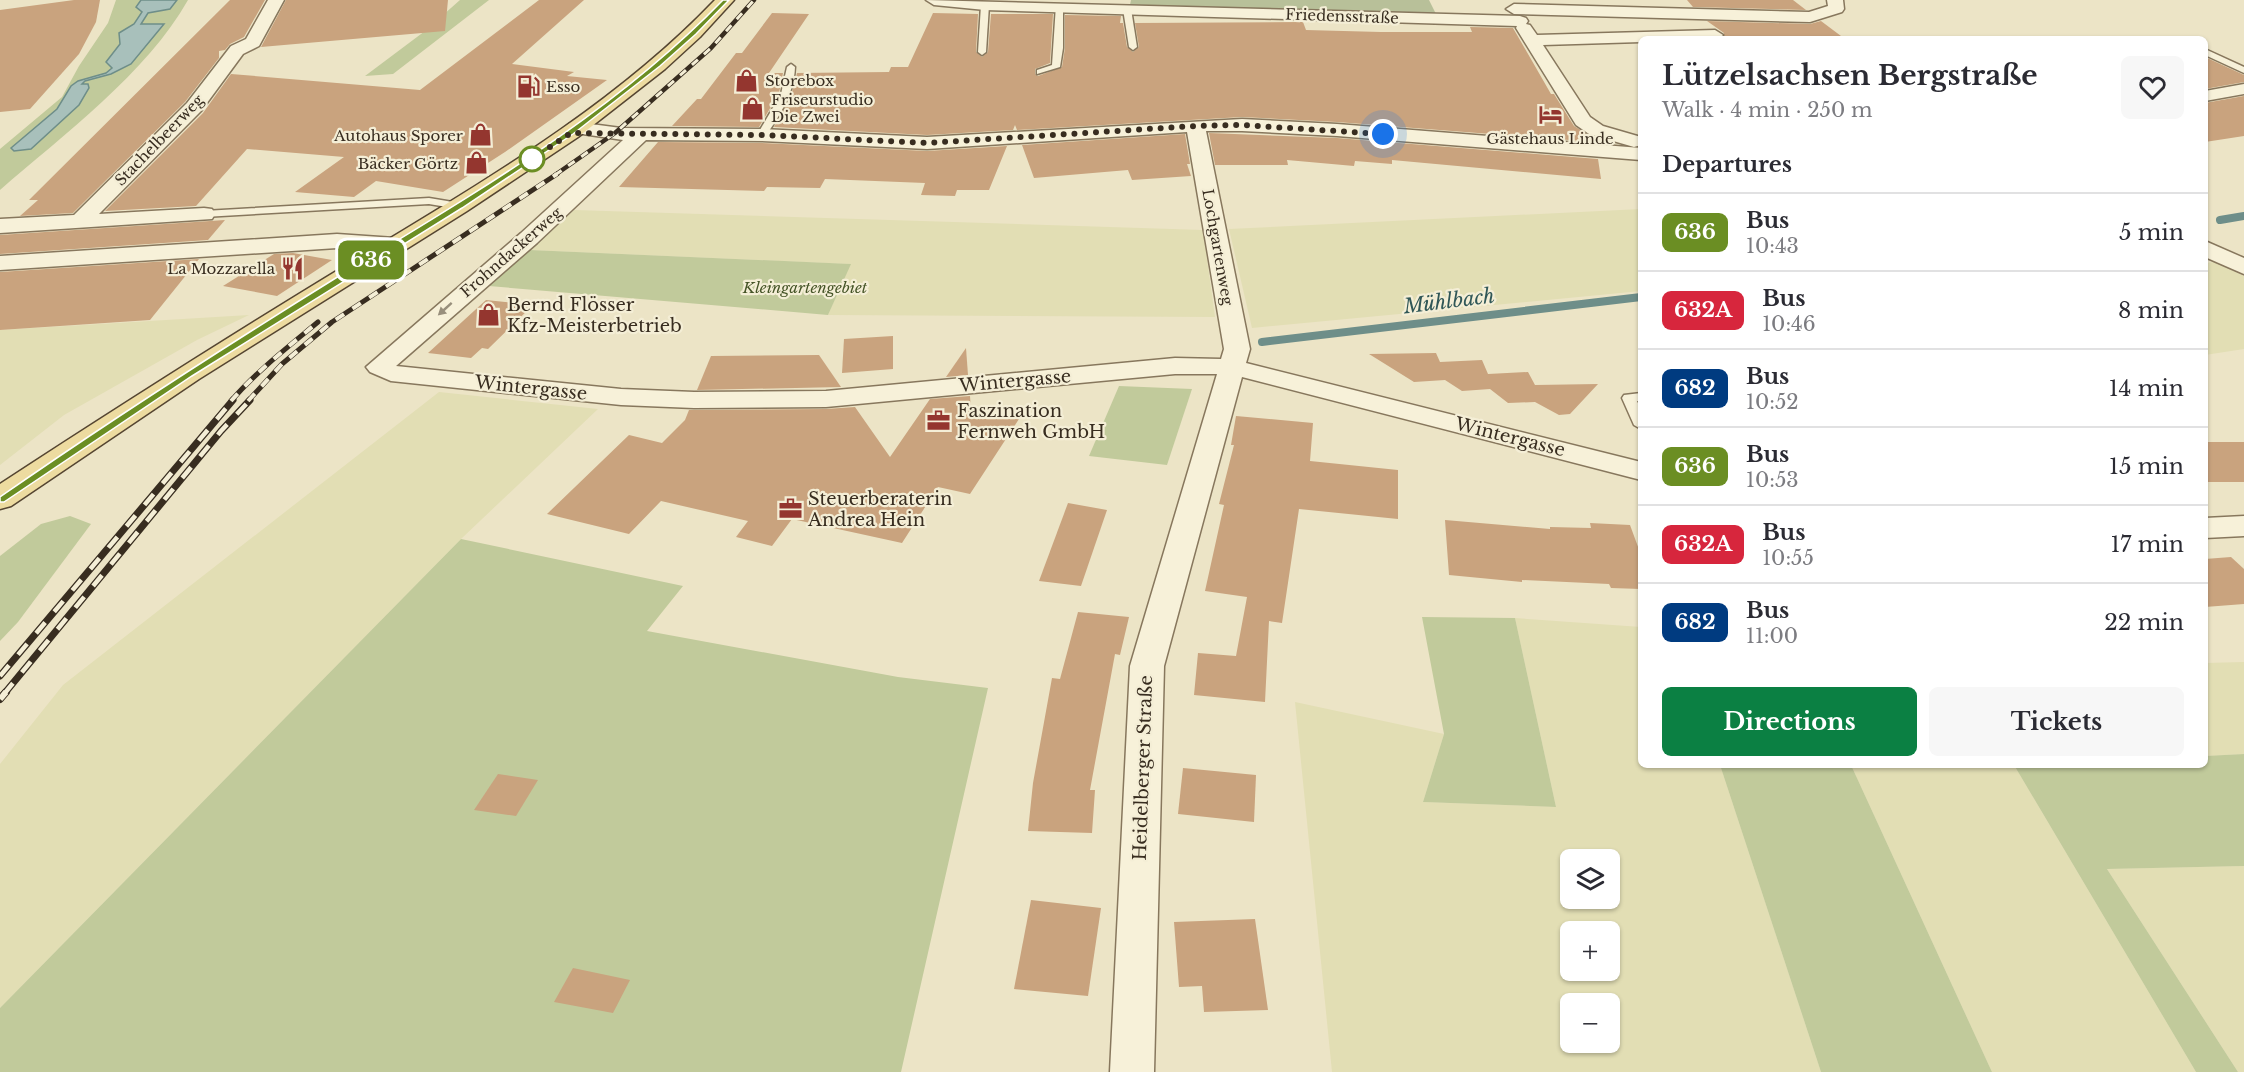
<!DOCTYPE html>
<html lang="en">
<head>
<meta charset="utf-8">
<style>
	body { margin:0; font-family:"Libre Baskerville",serif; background:#f7f7f7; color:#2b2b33; height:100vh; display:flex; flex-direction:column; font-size:22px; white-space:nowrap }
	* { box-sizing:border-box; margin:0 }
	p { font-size:20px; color:#7c7c81 }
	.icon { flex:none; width:33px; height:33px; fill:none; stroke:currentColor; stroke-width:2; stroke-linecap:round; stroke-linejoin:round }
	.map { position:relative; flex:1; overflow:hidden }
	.details { position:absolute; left:1638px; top:36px; width:570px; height:732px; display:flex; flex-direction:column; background:#fff; border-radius:9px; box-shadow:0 2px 4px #0004 }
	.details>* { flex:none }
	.badge { padding:0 12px; border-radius:9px; font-size:21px; line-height:39px }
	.buttons { position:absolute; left:1560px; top:849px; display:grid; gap:12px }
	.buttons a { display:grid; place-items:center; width:60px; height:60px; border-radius:9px; background:#fff; box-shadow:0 2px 4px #0004; font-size:30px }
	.you { position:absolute; width:30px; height:30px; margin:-15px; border:4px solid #fff; border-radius:50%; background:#1a73e8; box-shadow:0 0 0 9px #1a73e833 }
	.map>.badge { position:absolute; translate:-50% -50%; box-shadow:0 0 0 3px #fff }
	h2 { padding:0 24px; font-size:22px; line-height:54px }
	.round { display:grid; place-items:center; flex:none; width:63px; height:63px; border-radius:9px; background:#f7f7f7 }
	.summary { display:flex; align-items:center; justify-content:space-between; height:102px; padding:0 24px }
	h1 { font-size:28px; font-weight:800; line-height:45px }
	.primary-button { display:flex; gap:12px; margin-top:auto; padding:12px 24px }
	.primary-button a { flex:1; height:69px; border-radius:9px; background:#0b8043; color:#fff; font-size:24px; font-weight:800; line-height:69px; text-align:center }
	.primary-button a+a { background:#f7f7f7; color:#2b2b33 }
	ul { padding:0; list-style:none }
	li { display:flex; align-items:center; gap:18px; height:78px; padding:0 24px; border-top:2px solid #e1e1e2 }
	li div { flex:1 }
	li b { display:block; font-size:22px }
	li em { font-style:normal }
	li .badge { min-width:66px; font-weight:700; text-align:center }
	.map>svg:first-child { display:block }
	.farmland { fill:#e2deb4; fill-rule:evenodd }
	.green { fill:#c1ca9b }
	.cemetery { fill:#b8c099 }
	.water { fill:#a8c0bb; stroke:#6e8e89; stroke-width:1.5 }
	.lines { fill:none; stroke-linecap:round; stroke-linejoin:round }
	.stream { stroke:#6e8e89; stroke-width:8 }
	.building { fill:#c9a37e }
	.service-casing { stroke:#87775d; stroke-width:3 }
	.minor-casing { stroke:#87775d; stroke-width:3 }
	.primary-casing { stroke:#554531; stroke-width:3 }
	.service { fill:#f7f1d9; fill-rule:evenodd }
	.minor { fill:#f7f1d9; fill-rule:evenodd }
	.primary { fill:#eddba0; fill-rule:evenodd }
	.rail-far3-casing { stroke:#382d20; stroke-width:4.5 }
	.rail-far2-casing { stroke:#382d20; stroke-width:5 }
	.rail-far1-casing { stroke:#382d20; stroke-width:7 }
	.rail-casing { stroke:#382d20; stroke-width:8 }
	.rail-far3 { stroke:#f4eed6; stroke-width:3; stroke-dasharray:8; stroke-linecap:butt }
	.rail-far2 { stroke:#f4eed6; stroke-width:4; stroke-dasharray:10; stroke-linecap:butt }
	.rail-far1 { stroke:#f4eed6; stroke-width:4.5; stroke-dasharray:14; stroke-linecap:butt }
	.rail { stroke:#f4eed6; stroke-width:6; stroke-dasharray:17; stroke-linecap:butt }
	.oneway { fill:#988f7c }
	.line { fill:#6b8e23; stroke:#fff; stroke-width:1.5 }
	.walk { stroke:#382d20; stroke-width:6; stroke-dasharray:0 10.8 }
	.stop-dot { fill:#fff; stroke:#6b8e23; stroke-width:3 }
	.labels { text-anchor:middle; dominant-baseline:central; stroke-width:4.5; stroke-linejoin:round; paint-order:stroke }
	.far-street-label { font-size:15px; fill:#382d20; stroke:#f4eed6 }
	.far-poi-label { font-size:15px; fill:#382d20; stroke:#f4eed6; text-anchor:start }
	.far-park-label { font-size:15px; font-style:italic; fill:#455427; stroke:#f4eed6 }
	.poi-label { font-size:18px; fill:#382d20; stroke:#f4eed6; text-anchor:start }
	.street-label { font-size:18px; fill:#382d20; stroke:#f4eed6 }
	.water-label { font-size:20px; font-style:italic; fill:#305757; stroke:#f4eed6 }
</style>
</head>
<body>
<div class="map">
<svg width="2244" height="1072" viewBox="0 0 2244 1072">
	<rect width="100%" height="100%" fill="#ece4c6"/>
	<g class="farmland">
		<path d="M1641 209V291L1252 328 1229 229Z"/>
		<path d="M574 210 1203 230 1215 317 828 315 850 264 530 250Z"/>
		<path d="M2215 262 2244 276V349L2205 355V263Z"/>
		<path d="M249 315 197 340 64 415 0 465V330Z"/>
		<path d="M439 392 598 409 461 539 0 1008V764L63 685Z"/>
		<path d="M1515 618 1641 627V765H1720L1821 1072H1332L1295 702 1444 734 1423 802 1556 807ZM1570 860H1610V898H1570ZM1570 932H1610V970H1570ZM1570 1004H1610V1042H1570Z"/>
		<path d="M2244 662V754L2205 756V663Z"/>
		<path d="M1851 765H2014L2196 1072H1992Z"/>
		<path d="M2244 866V1072H2238L2107 869Z"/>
	</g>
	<g class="green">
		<path d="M116 0H188C147 73 63 135 0 190V149L62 97 79 66 108 23Z"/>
		<path d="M460 0H489L393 74 365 76 425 31Z"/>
		<path d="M530 250 851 264 828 315 489 286Z"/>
		<path d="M1119 386 1192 389 1167 465 1089 456Z"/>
		<path d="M70 516 91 524 18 622 0 641V556L41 524Z"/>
		<path d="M461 539 683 586 647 631 898 677 988 688 901 1072H0V1008Z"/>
		<path d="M1422 617 1515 618 1556 807 1423 802 1444 734Z"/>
		<path d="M2244 754V866L2107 869 2238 1072H2196L2014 765H2205V756Z"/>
		<path d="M1720 765H1851L1992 1072H1821Z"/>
	</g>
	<path class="cemetery" d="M1131 0H1429L1437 16 1130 5Z"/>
	<path class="water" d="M141 0H177L170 9 148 13 141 24H164L131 64 111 74 85 81 82 84H88L89 88 79 105 31 149 14 151 11 148 57 109 71 86 78 81 106 73 112 68 106 62 120 44 119 33 134 24 142 12 136 7Z"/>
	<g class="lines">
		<g class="stream">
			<path d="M2220 220 2244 216"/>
			<path d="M1262 342 1641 297"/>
		</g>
	</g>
	<g class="building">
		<path d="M74 0H100L96 22 79 54 30 109 0 112V10Z"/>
		<path d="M230 0H265L244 37 230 44 225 50 219 51V58L185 102 73 213 20 216 38 200H29Z"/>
		<path d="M286 0H448L445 31 261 47Z"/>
		<path d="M539 0H584L512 64 574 72 567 76 607 80 505 152 443 192 376 181 354 197 295 192 344 157 247 149 196 206 105 211 203 113 231 74 420 90Z"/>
		<path d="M1687 0H1793L1806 10 1693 7Z"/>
		<path d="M772 13 809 14 769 73H783L779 93 759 127 672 126 697 99H701L736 53H742Z"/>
		<path d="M933 13 978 14 976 52 982 57 988 52 991 14H1053L1050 63 1035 69V74L1038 76 1062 67 1065 48V15L1121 16 1120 23H1123L1127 47 1133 52 1139 47 1135 23 1303 22 1306 30 1381 32H1472L1470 27 1513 28 1551 94H1554L1574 126 1594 138 1595 142 1337 122 1242 117 1017 130 1015 125 1013 130 927 135 774 127 791 96 797 73 889 72 891 67H908Z"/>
		<path d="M1707 21 1810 24 1821 21 1841 36 1724 39V33Z"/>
		<path d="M2205 57 2244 75V82L2205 89Z"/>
		<path d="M2244 96V136L2205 142V103Z"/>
		<path d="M1209 133 1337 138 1598 159 1601 179 1392 160V164L1355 161 1354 166 1287 160 1288 165H1215Z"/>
		<path d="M1185 134 1190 164H1187L1191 176 1132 180 1128 170 1034 178 1022 145Z"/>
		<path d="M658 142 762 143 927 151 1007 146 989 190H957L955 196 921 195 925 183 825 179 820 188 767 187 764 191 619 187Z"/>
		<path d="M225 220 208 240 0 254V235Z"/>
		<path d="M293 253 332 260 277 296 223 286 274 254Z"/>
		<path d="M199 259 150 320 0 330V272Z"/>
		<path d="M486 300 533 305 488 349 482 348 471 358 428 353Z"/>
		<path d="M893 336V369L842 373 844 339Z"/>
		<path d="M966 348 968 375 946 377Z"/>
		<path d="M1436 353 1440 362 1482 360 1488 374 1528 372 1535 385 1598 384 1570 414 1559 415 1535 402 1508 403 1490 389 1462 391 1445 380 1414 382 1369 354Z"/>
		<path d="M819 355 841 387 697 390 711 356Z"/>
		<path d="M970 396 971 411 1019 419 970 494 938 487 902 543 792 519 772 546 736 537 748 521 661 501 629 534 547 514 629 435 662 443 685 420 689 410 826 409 855 407 890 457 930 399Z"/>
		<path d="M1236 416 1313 423 1310 461 1398 470V519L1299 509 1282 623 1269 621 1265 702 1194 695 1198 653 1236 656 1247 597 1205 591 1224 505 1219 504 1234 445H1231Z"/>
		<rect x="2205" y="442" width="39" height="40"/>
		<path d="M1068 503 1107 510 1081 586 1039 581Z"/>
		<path d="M1445 520 1550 529V527L1591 528 1590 523 1630 525 1641 555V589L1611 588 1609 584 1522 580V582L1449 575Z"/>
		<path d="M2231 557 2244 569V604L2205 607V559Z"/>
		<path d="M1078 612 1129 617 1120 655 1115 654 1090 790H1095L1092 833 1028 831 1033 783 1052 678 1060 679Z"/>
		<path d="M1183 768 1256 775 1254 822 1178 814Z"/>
		<path d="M498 774 538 780 516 816 474 810Z"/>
		<path d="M1031 900 1101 908 1088 996 1014 989Z"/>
		<path d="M1255 919 1268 1010 1204 1012 1202 986 1179 987 1174 922Z"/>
		<path d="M573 968 630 980 613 1013 554 1002Z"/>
	</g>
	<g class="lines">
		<defs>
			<g id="service">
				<path d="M985 3 989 5 986 52 982 55 978 52 981 5Z"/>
				<path d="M1056 5 1063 7V48L1060 67 1037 74V70L1052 65Z"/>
				<path d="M1127 7 1131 9 1137 47 1133 50 1129 47 1123 9Z"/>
				<path d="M2205 49 2244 67V73L2205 55Z"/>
				<path d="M791 64 795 67C794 94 780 115 765 137H759L757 135 781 94 787 67Z"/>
				<path d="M429 198 459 203 464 206 459 209 429 204 204 217 199 214 204 211Z"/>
				<path d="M1641 393V401H1637L1641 410V429L1634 425 1622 398 1624 395Z"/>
			</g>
			<g id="minor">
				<path d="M268 0H284L259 46 243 54 201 111 99 214 204 208 212 209 215 214 212 219 0 233V219L74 215 187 103 231 46 246 39Z"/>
				<path d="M926 0 1520 16 1526 18 1528 21 1526 24 1530 25 1537 35 1715 30 1723 35 1719 39H1641V42L1543 45 1590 117 1603 126 1641 137V145L1634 147 1589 134 1576 125 1516 28 1517 26 985 10 934 5Z"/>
				<path d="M1827 0H1843L1844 9 1842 12 1810 22 1514 14 1506 9 1514 4 1809 12 1828 6Z"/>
				<path d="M2244 84V94L2205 101V91Z"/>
				<path d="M1242 119 1337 124 1641 148V160L1337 136 1242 131H1206L1250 349 1246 363 1641 462V480L1242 377 1164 666 1154 1072H1110L1130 666 1217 374H1175L826 407 694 408 621 405 391 381 370 372 366 367 521 233 623 140 569 132 566 128 569 124 576 122 621 128 762 129 927 137ZM1187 132 1224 349 1221 359 1175 358 826 391 694 392 621 389 396 366 537 243 646 140 762 141 927 149Z"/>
				<path d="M337 234 395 238 403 240 406 245 403 250 395 252 337 248 0 270V256Z"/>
				<path d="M2205 241 2244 258V274L2205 257Z"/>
				<path d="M2244 516V536L2205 538V518Z"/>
			</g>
			<path id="primary" d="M715 0H734L700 37 665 69 578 137 467 211 199 379 11 506 0 509V484C115 409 231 335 348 264 477 185 611 109 715 0Z"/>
		</defs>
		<use href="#service" class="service-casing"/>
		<use href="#minor" class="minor-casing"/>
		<use href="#primary" class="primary-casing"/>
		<use href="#service" class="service"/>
		<use href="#minor" class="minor"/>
		<use href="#primary" class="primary"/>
		<defs>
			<path id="rail-far3" d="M555 175 615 133 711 48 754 0"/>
			<g id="rail-far2">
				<path d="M231 401C257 371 288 347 318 322"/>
				<path d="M248 401 282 364 332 322 557 174"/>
			</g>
			<g id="rail-far1">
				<path d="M0 676 233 400"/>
				<path d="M4 694 221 431 250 400"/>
			</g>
			<path id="rail" d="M0 699 6 692"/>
		</defs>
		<use href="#rail-far3" class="rail-far3-casing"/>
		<use href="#rail-far2" class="rail-far2-casing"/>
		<use href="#rail-far1" class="rail-far1-casing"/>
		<use href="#rail" class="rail-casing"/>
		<use href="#rail-far3" class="rail-far3"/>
		<use href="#rail-far2" class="rail-far2"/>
		<use href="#rail-far1" class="rail-far1"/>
		<use href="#rail" class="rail"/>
	</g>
	<defs><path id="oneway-solid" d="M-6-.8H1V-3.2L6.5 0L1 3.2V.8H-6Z" transform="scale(1.5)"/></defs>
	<use class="oneway" href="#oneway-solid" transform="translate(445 309) rotate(138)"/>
	<path class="line" d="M723 0H729L696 34 660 66 573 134 462 208 192 376 4 502H0V497C109 421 223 348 339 276 473 194 613 114 723 0Z"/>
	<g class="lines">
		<path class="walk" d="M532 159 571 133 762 135 927 143 1195 126 1242 125 1383 134"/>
	</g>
	<defs>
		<symbol id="shop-bare" viewBox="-9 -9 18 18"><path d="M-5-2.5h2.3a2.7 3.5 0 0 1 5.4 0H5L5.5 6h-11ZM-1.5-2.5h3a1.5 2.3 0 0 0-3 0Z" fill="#94362f" stroke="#f4eed6" stroke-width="2.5" paint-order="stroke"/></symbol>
		<symbol id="fuel-bare" viewBox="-9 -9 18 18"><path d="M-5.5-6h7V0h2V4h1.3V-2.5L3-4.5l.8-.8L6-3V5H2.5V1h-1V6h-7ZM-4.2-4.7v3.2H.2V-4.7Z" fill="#94362f" stroke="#f4eed6" stroke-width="2.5" paint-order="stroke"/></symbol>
		<symbol id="hotel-bare" viewBox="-9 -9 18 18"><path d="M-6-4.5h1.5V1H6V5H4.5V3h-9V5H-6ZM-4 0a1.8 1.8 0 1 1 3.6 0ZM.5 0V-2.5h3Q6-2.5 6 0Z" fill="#94362f" stroke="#f4eed6" stroke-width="2.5" paint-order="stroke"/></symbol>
		<symbol id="restaurant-bare" viewBox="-9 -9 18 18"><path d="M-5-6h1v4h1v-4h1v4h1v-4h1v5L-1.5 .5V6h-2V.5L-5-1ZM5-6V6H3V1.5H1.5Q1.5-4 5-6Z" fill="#94362f" stroke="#f4eed6" stroke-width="2.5" paint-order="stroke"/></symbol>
		<symbol id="office-bare" viewBox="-9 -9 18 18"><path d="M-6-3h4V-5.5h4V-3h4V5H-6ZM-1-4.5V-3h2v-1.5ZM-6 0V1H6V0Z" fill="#94362f" stroke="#f4eed6" stroke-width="2.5" paint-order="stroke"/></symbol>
	</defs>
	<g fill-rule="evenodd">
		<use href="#shop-bare" x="730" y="64" width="33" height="33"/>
		<use href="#fuel-bare" x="512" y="70" width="33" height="33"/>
		<use href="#shop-bare" x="736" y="92" width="33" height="33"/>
		<use href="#hotel-bare" x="1534" y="98" width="33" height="33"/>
		<use href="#shop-bare" x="464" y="118" width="33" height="33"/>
		<use href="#shop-bare" x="460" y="146" width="33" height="33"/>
		<use href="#restaurant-bare" x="276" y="252" width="33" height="33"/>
		<use href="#shop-bare" x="472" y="298" width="33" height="33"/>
		<use href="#office-bare" x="922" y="404" width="33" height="33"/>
		<use href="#office-bare" x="774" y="492" width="33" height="33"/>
	</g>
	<circle class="stop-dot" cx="532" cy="159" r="12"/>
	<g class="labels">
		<g class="far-street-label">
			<text transform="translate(1342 16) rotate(2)">Friedensstraße</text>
			<text transform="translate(159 140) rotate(-46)">Stachelbeerweg</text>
			<text transform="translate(1218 247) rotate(80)">Lochgartenweg</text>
			<text transform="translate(511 252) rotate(-41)">Frohndackerweg</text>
		</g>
		<g class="far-poi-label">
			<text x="765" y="80">Storebox</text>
			<text x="546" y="86">Esso</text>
			<text x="771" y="99">Friseurstudio<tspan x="771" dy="17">Die Zwei</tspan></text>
			<text x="463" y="135" text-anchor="end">Autohaus Sporer</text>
			<text x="1550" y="138" text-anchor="middle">Gästehaus Linde</text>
			<text x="458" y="163" text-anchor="end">Bäcker Görtz</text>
			<text x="275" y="268" text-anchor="end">La Mozzarella</text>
		</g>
		<g class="far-park-label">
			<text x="805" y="287">Kleingartengebiet</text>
		</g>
		<g class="poi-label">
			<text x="507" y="305">Bernd Flösser<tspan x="507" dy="21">Kfz-Meisterbetrieb</tspan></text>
			<text x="957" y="411">Faszination<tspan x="957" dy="21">Fernweh GmbH</tspan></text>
			<text x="808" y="499">Steuerberaterin<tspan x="808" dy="21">Andrea Hein</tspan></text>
		</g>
		<g class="street-label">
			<text transform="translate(1015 381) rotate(-5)">Wintergasse</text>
			<text transform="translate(531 388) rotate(6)">Wintergasse</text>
			<text transform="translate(1510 437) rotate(14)">Wintergasse</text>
			<text transform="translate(1143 768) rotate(-88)">Heidelberger Straße</text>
		</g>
		<g class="water-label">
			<text transform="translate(1449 301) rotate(-7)">Mühlbach</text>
		</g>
	</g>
</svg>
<div class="buttons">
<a><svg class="icon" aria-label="layers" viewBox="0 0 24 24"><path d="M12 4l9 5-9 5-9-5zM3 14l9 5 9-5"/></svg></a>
<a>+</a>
<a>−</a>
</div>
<div class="you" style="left:1383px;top:134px"></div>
<b class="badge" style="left:371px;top:260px;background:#6b8e23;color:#fff">636</b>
<section class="details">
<div class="summary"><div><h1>Lützelsachsen Bergstraße</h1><p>Walk · 4 min · 250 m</p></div><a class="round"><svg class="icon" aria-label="heart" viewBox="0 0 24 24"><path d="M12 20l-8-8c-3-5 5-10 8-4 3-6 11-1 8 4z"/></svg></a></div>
<h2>Departures</h2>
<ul>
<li><span class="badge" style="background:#6b8e23;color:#fff">636</span><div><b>Bus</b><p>10:43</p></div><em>5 min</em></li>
<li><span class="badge" style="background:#d7263d;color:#fff">632A</span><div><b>Bus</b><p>10:46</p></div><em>8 min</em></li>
<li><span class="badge" style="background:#003b80;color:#fff">682</span><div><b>Bus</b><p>10:52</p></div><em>14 min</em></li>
<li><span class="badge" style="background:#6b8e23;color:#fff">636</span><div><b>Bus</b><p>10:53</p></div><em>15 min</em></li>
<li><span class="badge" style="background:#d7263d;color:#fff">632A</span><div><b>Bus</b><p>10:55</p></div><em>17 min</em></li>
<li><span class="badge" style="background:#003b80;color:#fff">682</span><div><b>Bus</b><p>11:00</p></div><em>22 min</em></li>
</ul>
<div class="primary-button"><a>Directions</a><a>Tickets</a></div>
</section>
</div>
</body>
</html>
